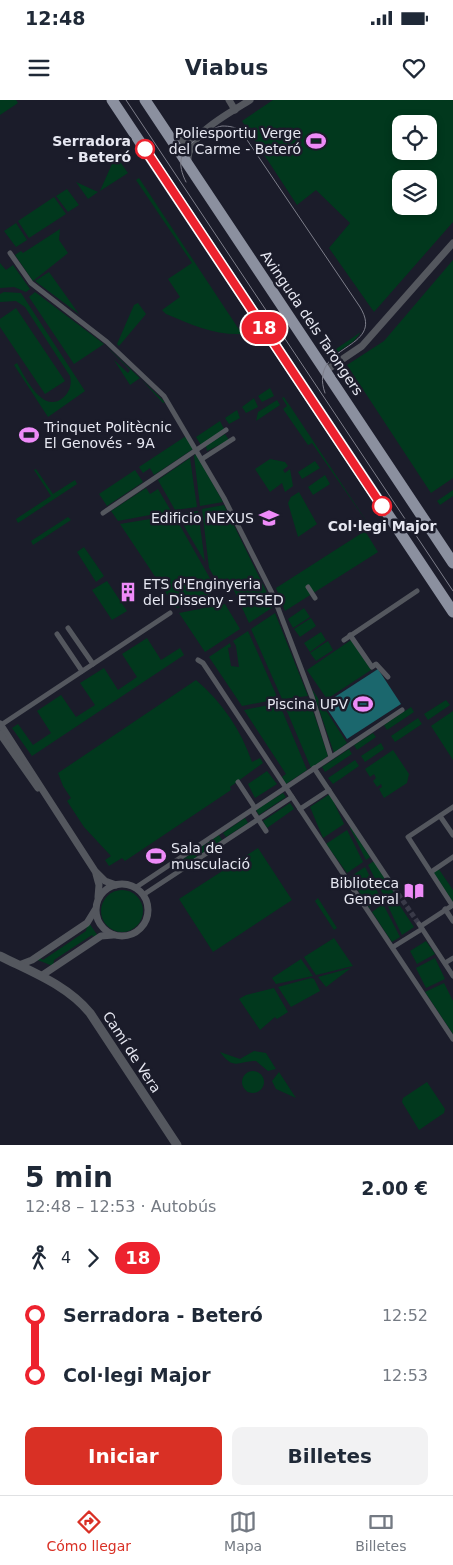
<!DOCTYPE html>
<html lang="es">
<head>
<meta charset="utf-8">
<style>
	body { margin:0; font-family:"DejaVu Sans",sans-serif; background:#f2f2f3; color:#1f2937; height:100vh; display:flex; flex-direction:column; font-size:19px; white-space:nowrap }
	* { box-sizing:border-box; margin:0 }
	p { font-size:16px; color:#747a83 }
	.icon { flex:none; width:28px; height:28px; fill:none; stroke:currentColor; stroke-width:2; stroke-linecap:round; stroke-linejoin:round }
	.map { position:relative; height:1045px; overflow:hidden }
	.drawer { display:flex; flex-direction:column; background:#fff; flex:1 }
	.drawer>* { flex:none }
	.badge { padding:0 10px; border-radius:16px; font-size:18px; line-height:32px }
	.controls { position:absolute; left:392px; top:15px; display:grid; gap:10px }
	.controls a { display:grid; place-items:center; width:45px; height:45px; border-radius:10px; background:#fff; box-shadow:0 2px 8px #0003; font-size:25px }
	.map>.badge { position:absolute; translate:-50% -50%; box-shadow:0 0 0 2px #fff }
	.legs { display:flex; align-items:center; gap:8px; height:55px; padding:0 25px; font-size:16px }
	.legs p { margin-inline-start:auto }
	.headline { display:flex; align-items:center; justify-content:space-between; height:85px; padding:0 25px }
	h1 { font-size:28px; font-weight:600; line-height:38px }
	.button { display:flex; gap:10px; margin-top:auto; padding:10px 25px }
	.button a { flex:1; height:58px; border-radius:10px; background:#d93025; color:#fff; font-size:20px; font-weight:600; line-height:58px; text-align:center }
	.button a+a { background:#f2f2f3; color:#1f2937 }
	ul { padding:0 25px; list-style:none }
	li { display:flex; align-items:center; gap:18px; height:60px; font-size:19px }
	li i { display:grid; place-items:center; width:8px; height:100%; margin:0 6px; background:currentColor }
	li i::after { content:''; width:12px; height:12px; margin:-6px; border:4px solid; border-radius:50%; background:#fff }
	li p { margin-inline-start:auto }
	li:first-child i { background:linear-gradient(#0000 50%,currentColor 0) }
	li:last-child i { background:linear-gradient(currentColor 50%,#0000 0) }
	.status { display:flex; justify-content:space-between; align-items:center; height:35px; padding:0 25px; background:#fff; direction:ltr }
	.status svg { height:14px; fill:currentColor }
	header { display:flex; justify-content:space-between; align-items:center; height:65px; padding:0 25px; background:#fff; font-size:22px; font-weight:600 }
	.tabs { display:flex; justify-content:space-around; align-items:center; height:70px; border-top:1px solid #e0e1e3; background:#fff; font-size:14px; color:#747a83 }
	.tabs a { display:grid; justify-items:center; gap:2px }
	.tabs .on { color:#d93025 }
	.map>svg:first-child { display:block }
	.green { fill:#01381d; fill-rule:evenodd }
	.water { fill:#1b676d }
	.lines { fill:none; stroke-linecap:round; stroke-linejoin:round }
	.pedestrian-tunnel { stroke:#393a48; stroke-width:5; stroke-dasharray:5 2.5; stroke-linecap:butt }
	.pedestrian { stroke:#54575e; stroke-width:5 }
	.minor { stroke:#54575e; stroke-width:7 }
	.tertiary { stroke:#54575e; stroke-width:9 }
	.primary { stroke:#8b909f; stroke-width:11 }
	.tram { stroke:#7d7e8a; stroke-width:1 }
	.line-1-casing { stroke:#fff; stroke-width:11 }
	.line-1 { stroke:#ed222e; stroke-width:8 }
	.stop-1-dot { fill:#fff; stroke:#ed222e; stroke-width:2.5 }
	.labels { text-anchor:middle; dominant-baseline:central; stroke-width:5; stroke-linejoin:round; paint-order:stroke }
	.poi-label { font-size:14px; fill:#e6e7f1; stroke:#1b1c2a; text-anchor:end }
	.stop-label { font-size:14px; font-weight:bold; fill:#e6e7f1; stroke:#1b1c2a; text-anchor:end }
	.street-label { font-size:14px; fill:#e6e7f1; stroke:#1b1c2a }
</style>
</head>
<body>
<div class="status"><b>12:48</b><svg viewBox="0 0 49 12"><path d="M0 12V9h3v3zM5 12V6h3v6zM10 12V3h3v9zM15 12V0h3v12zM26 1h20v11H26zM47 4h2v5h-2z"/></svg></div>
<header><svg class="icon" aria-label="menu" viewBox="0 0 24 24"><path d="M4 6h16M4 12h16M4 18h16"/></svg>Viabus<svg class="icon" aria-label="heart" viewBox="0 0 24 24"><path d="M12 20l-8-8c-3-5 5-10 8-4 3-6 11-1 8 4z"/></svg></header>
<div class="map">
<svg width="453" height="1045" viewBox="0 0 453 1045">
	<rect width="100%" height="100%" fill="#1b1c2a"/>
	<g class="green">
		<path d="M0 0H16L18 3 0 15Z"/>
		<path d="M273 0H453V122L374 212 329 148 350 123 316 90 297 105 242 21ZM401 24H429V51H401ZM401 79H429V106H401Z"/>
		<path d="M116 56 128 73 100 91 115 57Z"/>
		<path d="M139 78 242 234C214 235 192 225 166 214L162 210 180 197 168 179 192 163 136 80Z"/>
		<path d="M76 82 98 92 88 99Z"/>
		<path d="M67 89 79 105 68 112 56 96Z"/>
		<path d="M54 97 66 114 29 138 18 121Z"/>
		<path d="M16 123 27 140 16 147 4 131Z"/>
		<path d="M60 129 59 140 68 153 33 181 15 155 21 151 23 153Z"/>
		<path d="M453 160V378L431 393 347 265 384 241Z"/>
		<path d="M0 163 6 170 13 165 30 189 26 192 14 187 0 188Z"/>
		<path d="M49 172 79 214 35 181Z"/>
		<path d="M4 192 21 193 85 291 48 317 14 265 17 263C25 277 43 316 64 297 70 291 72 284 70 276L25 207 16 201 0 202V194Z"/>
		<path d="M35 192 104 244 74 264 29 197Z"/>
		<path d="M138 203 146 214 119 246 117 244 134 205Z"/>
		<path d="M16 208 65 281 45 294 0 227V219Z"/>
		<path d="M361 232 354 241 338 252 336 249Z"/>
		<path d="M105 245 165 302 163 303 140 278 130 285 114 260 128 273 130 270Z"/>
		<path d="M270 288 274 296 262 302 258 296Z"/>
		<path d="M284 297 369 425 312 343 308 345 283 309 287 306 282 298Z"/>
		<path d="M254 298 258 307 246 313 242 307Z"/>
		<path d="M277 300 280 305 256 321 258 312Z"/>
		<path d="M237 310 240 318 229 324 225 318Z"/>
		<path d="M220 321 224 329 201 345 196 337Z"/>
		<path d="M225 334 229 340 207 351 206 346Z"/>
		<path d="M186 336 193 349 154 375 150 368 143 373 139 367Z"/>
		<path d="M196 354 223 402 200 406 194 356Z"/>
		<path d="M190 358 197 407 175 410 158 380Z"/>
		<path d="M270 359 285 362 288 366 283 370 285 373 290 369 293 386 285 392 282 383 270 392 255 369Z"/>
		<path d="M315 361 320 368 302 379 298 372Z"/>
		<path d="M36 369 53 394 75 380 77 384 18 423 16 419 51 396 34 370Z"/>
		<path d="M135 370 143 382 107 406 99 394Z"/>
		<path d="M325 375 330 384 313 395 308 387Z"/>
		<path d="M146 388 150 394 158 389 171 411 118 421 111 411Z"/>
		<path d="M453 390V396L440 405 437 401Z"/>
		<path d="M299 392 317 424 298 437 288 403 291 397Z"/>
		<path d="M224 405 267 493 237 497 231 483 220 487 209 468 202 409Z"/>
		<path d="M198 411 205 462 177 414Z"/>
		<path d="M174 415 216 489 210 492 212 501 176 508 120 424Z"/>
		<path d="M68 417 71 420 33 445 31 441Z"/>
		<path d="M365 431 378 452 285 511 276 488Z"/>
		<path d="M84 447 104 476 96 482 77 452Z"/>
		<path d="M107 481 127 511 112 520 92 490Z"/>
		<path d="M269 498 273 507 249 523 240 503Z"/>
		<path d="M225 504 240 529 205 552 179 513Z"/>
		<path d="M304 508 310 517 293 528 288 519Z"/>
		<path d="M275 513 308 596 282 599 251 529Z"/>
		<path d="M311 518 316 526 300 537 294 529Z"/>
		<path d="M248 531 278 599 242 606 209 557 230 543 231 547 228 548 231 566 239 567 236 546 233 541Z"/>
		<path d="M321 532 326 540 310 552 304 543Z"/>
		<path d="M147 538 161 560 180 548 184 555 32 656 12 628 18 624 33 645 51 633 37 611 61 595 76 617 95 605 80 583 104 568 118 590 137 577 122 554Z"/>
		<path d="M351 540 371 570 327 599 307 570Z"/>
		<path d="M328 541 333 550 316 561 310 553Z"/>
		<path d="M196 580C222 602 241 630 252 662L260 658 263 663 230 687 231 690 125 761 122 758 109 766 105 760 111 756 84 727 67 701 71 698 63 686 58 673Z"/>
		<path d="M312 589 347 643 334 653Z"/>
		<path d="M309 599 328 656 311 668 283 602Z"/>
		<path d="M446 600 450 605 428 620 424 614Z"/>
		<path d="M279 603 307 670 286 684 282 677 286 674 244 610Z"/>
		<path d="M411 607 414 612 387 630 384 625Z"/>
		<path d="M453 611V660L431 626Z"/>
		<path d="M418 618 422 624 395 642 391 636Z"/>
		<path d="M373 633 376 637 357 650 354 645Z"/>
		<path d="M381 643 384 649 365 662 361 656Z"/>
		<path d="M349 649 352 654 325 672 322 667Z"/>
		<path d="M393 650 409 674 407 683 384 698 379 689 382 687 381 684 377 687 373 681 376 678 374 674 370 677 365 669Z"/>
		<path d="M355 660 359 666 333 684 328 678Z"/>
		<path d="M267 671 277 684 255 698 248 684Z"/>
		<path d="M283 693 286 697 259 715 256 710Z"/>
		<path d="M330 694 344 724 323 738 310 707Z"/>
		<path d="M290 703 294 709 267 728 263 721Z"/>
		<path d="M245 718 248 723 226 737 223 733Z"/>
		<path d="M351 727 370 757 366 760 350 728Z"/>
		<path d="M347 730 363 762 347 773 326 744Z"/>
		<path d="M219 735 222 740 202 754 198 749Z"/>
		<path d="M258 748 292 800 213 852 179 799Z"/>
		<path d="M194 752 197 757 177 771 173 766Z"/>
		<path d="M374 761 394 792 385 798 368 765Z"/>
		<path d="M365 767 381 799 369 808 350 777Z"/>
		<path d="M438 768 453 790V802L433 772Z"/>
		<circle cx="122" cy="811" r="21"/>
		<path d="M394 797 414 827 402 835 386 802Z"/>
		<path d="M318 798 337 828 334 830 315 801Z"/>
		<path d="M383 804 400 837 392 842 372 812Z"/>
		<path d="M89 823 98 836 95 838 92 835 54 860 53 866 35 859 39 857 43 860 86 831 87 825Z"/>
		<path d="M334 838 353 866 316 875 304 857Z"/>
		<path d="M426 841 435 854 417 864 410 851Z"/>
		<path d="M435 858 445 879 426 888 416 868Z"/>
		<path d="M301 859 313 876 276 884 272 878Z"/>
		<path d="M351 868 326 887 318 877Z"/>
		<path d="M311 878 314 879 320 891 291 907 278 887Z"/>
		<path d="M444 883 453 901V934L425 892Z"/>
		<path d="M274 888 288 912 277 919 275 917 260 930 239 899 246 895Z"/>
		<path d="M254 951 266 953 276 969 268 971 256 961C238 961 234 971 220 952L240 959Z"/>
		<circle cx="253" cy="982" r="11"/>
		<path d="M279 972 296 998 276 989 272 981Z"/>
		<path d="M427 982 445 1009 444 1013 419 1030 402 1002 403 998Z"/>
	</g>
	<path class="water" d="M378 569 401 604 347 639 324 604Z"/>
	<g class="lines">
		<path class="pedestrian-tunnel" d="M394 788 419 824"/>
		<g class="pedestrian">
			<path d="M10 153 31 183 107 242 164 296 224 398 273 495 312 597 331 657"/>
			<path d="M202 359 233 339"/>
			<path d="M103 413 226 330"/>
			<path d="M308 487 315 498"/>
			<path d="M68 528 93 564"/>
			<path d="M57 534 82 571"/>
			<path d="M350 535 372 567 376 564 388 577"/>
			<path d="M344 540 417 491"/>
			<path d="M198 560 203 563 453 939"/>
			<path d="M1 625 170 513"/>
			<path d="M314 668 394 788"/>
			<path d="M238 682 255 708"/>
			<path d="M300 709 329 690"/>
			<path d="M252 710 266 731"/>
			<path d="M440 716 453 735"/>
			<path d="M431 772 453 757"/>
			<path d="M135 788 402 610"/>
			<path d="M143 795 292 697"/>
			<path d="M452 805 408 737 453 707"/>
			<path d="M445 809 453 821"/>
			<path d="M419 824 453 876"/>
			<path d="M421 826 453 805"/>
			<path d="M393 847 422 829"/>
			<path d="M445 863 453 858"/>
		</g>
		<g class="minor">
			<path d="M229 0 235 10"/>
			<path d="M172 37 181 41 197 36"/>
			<path d="M188 62C186 34 230 13 250 0"/>
			<path d="M325 271 362 246 453 143"/>
			<path d="M0 624 95 771 105 781 116 785"/>
			<path d="M0 634 38 688"/>
			<path d="M96 774 99 785 98 797"/>
			<circle cx="122" cy="810" r="26"/>
			<path d="M19 865 32 860 87 823 95 810"/>
			<path d="M41 876 101 836 113 835"/>
		</g>
		<path class="tertiary" d="M0 856C32 872 67 885 90 913L177 1045"/>
		<g class="primary">
			<path d="M112 0 453 512"/>
			<path d="M145 0 453 463"/>
		</g>
		<g class="tram">
			<path d="M126 0 453 491"/>
			<path d="M186 82C182 74 179 65 182 56 186 44 210 28 222 26 230 26 235 27 241 31L360 207C387 251 307 243 325 293"/>
		</g>
	</g>
	<g class="lines">
		<defs>
			<path id="line-1" d="M145 49 382 406"/>
		</defs>
		<use href="#line-1" class="line-1-casing"/>
		<use href="#line-1" class="line-1"/>
	</g>
	<defs>
		<symbol id="stadium-bare" viewBox="-9 -9 18 18"><path d="M0-5a6.5 5 0 1 0 0 10a6.5 5 0 1 0 0-10ZM-3.5-1.8h7v3.6h-7Z" fill="#ee8bf8" stroke="#1b1c2a" stroke-width="2.5" paint-order="stroke"/></symbol>
		<symbol id="university-bare" viewBox="-9 -9 18 18"><path d="M0-5L7-2L0 1L-7-2ZM-4 1L0 2.5L4 1V4Q0 6-4 4Z" fill="#ee8bf8" stroke="#1b1c2a" stroke-width="2.5" paint-order="stroke"/></symbol>
		<symbol id="building-bare" viewBox="-9 -9 18 18"><path d="M-4-6H4V6H1V3H-1V6H-4ZM-2.5-4.3h1.7v1.8h-1.7ZM.8-4.3h1.7v1.8H.8ZM-2.5-1h1.7V.8h-1.7ZM.8-1h1.7V.8H.8Z" fill="#ee8bf8" stroke="#1b1c2a" stroke-width="2.5" paint-order="stroke"/></symbol>
		<symbol id="library-bare" viewBox="-9 -9 18 18"><path d="M-6-4Q-3-5.5-.7-3.5V5Q-3 3-6 4ZM6-4Q3-5.5 .7-3.5V5Q3 3 6 4Z" fill="#ee8bf8" stroke="#1b1c2a" stroke-width="2.5" paint-order="stroke"/></symbol>
	</defs>
	<g fill-rule="evenodd">
		<use href="#stadium-bare" x="302" y="27" width="28" height="28"/>
		<use href="#stadium-bare" x="15" y="321" width="28" height="28"/>
		<use href="#university-bare" x="255" y="404" width="28" height="28"/>
		<use href="#building-bare" x="114" y="478" width="28" height="28"/>
		<use href="#stadium-bare" x="349" y="590" width="28" height="28"/>
		<use href="#stadium-bare" x="142" y="742" width="28" height="28"/>
		<use href="#library-bare" x="400" y="777" width="28" height="28"/>
	</g>
	<g class="stop-1-dot">
		<circle cx="145" cy="49" r="9"/>
		<circle cx="382" cy="406" r="9"/>
	</g>
	<g class="labels">
		<g class="poi-label">
			<text x="301" y="33">Poliesportiu Verge<tspan x="301" dy="16">del Carme - Beteró</tspan></text>
			<text x="44" y="327" text-anchor="start">Trinquet Politècnic<tspan x="44" dy="16">El Genovés - 9A</tspan></text>
			<text x="254" y="418">Edificio NEXUS</text>
			<text x="143" y="484" text-anchor="start">ETS d'Enginyeria<tspan x="143" dy="16">del Disseny - ETSED</tspan></text>
			<text x="348" y="604">Piscina UPV</text>
			<text x="171" y="748" text-anchor="start">Sala de<tspan x="171" dy="16">musculació</tspan></text>
			<text x="399" y="783">Biblioteca<tspan x="399" dy="16">General</tspan></text>
		</g>
		<g class="stop-label">
			<text x="131" y="41">Serradora<tspan x="131" dy="16">- Beteró</tspan></text>
			<text x="382" y="426" text-anchor="middle">Col·legi Major</text>
		</g>
		<g class="street-label">
			<text transform="translate(312 223) rotate(56)">Avinguda dels Tarongers</text>
			<text transform="translate(132 952) rotate(57)">Camí de Vera</text>
		</g>
	</g>
</svg>
<div class="controls">
<a><svg class="icon" aria-label="locate" viewBox="0 0 24 24"><circle cx="12" cy="12" r="6"/><path d="M12 2v4M12 18v4M2 12h4M18 12h4"/></svg></a>
<a><svg class="icon" aria-label="layers" viewBox="0 0 24 24"><path d="M12 4l9 5-9 5-9-5zM3 14l9 5 9-5"/></svg></a>
</div>
<b class="badge" style="left:264px;top:228px;background:#ed222e;color:#fff">18</b>
</div>
<section class="drawer">
<div class="headline"><div><h1>5 min</h1><p>12:48 – 12:53 · Autobús</p></div><b>2.00 €</b></div>
<div class="legs"><svg class="icon" aria-label="walk" viewBox="0 0 24 24"><circle cx="13" cy="4" r="2"/><path d="M13 8l-2 6 4 7M11 14l-3 7M7 12l3-4h3l4 4"/></svg>4<svg class="icon" aria-label="forward" viewBox="0 0 24 24"><path d="M9 5l7 7-7 7"/></svg><b class="badge" style="background:#ed222e;color:#fff">18</b></div>
<ul>
<li><i style="color:#ed222e"></i><b>Serradora - Beteró</b><p>12:52</p></li>
<li><i style="color:#ed222e"></i><b>Col·legi Major</b><p>12:53</p></li>
</ul>
<div class="button"><a>Iniciar</a><a>Billetes</a></div>
</section>
<nav class="tabs">
<a class="on"><svg class="icon" aria-label="directions" viewBox="0 0 24 24"><path d="M12 3l9 9-9 9-9-9zM9 14v-3h6M13 9l2 2-2 2"/></svg>Cómo llegar</a>
<a><svg class="icon" aria-label="map" viewBox="0 0 24 24"><path d="M3 6l6-2 6 2 6-2v14l-6 2-6-2-6 2zM9 4v14M15 6v14"/></svg>Mapa</a>
<a><svg class="icon" aria-label="tickets" viewBox="0 0 24 24"><path d="M3 7h18v10H3zM15 7v10"/></svg>Billetes</a>
</nav>
</body>
</html>
